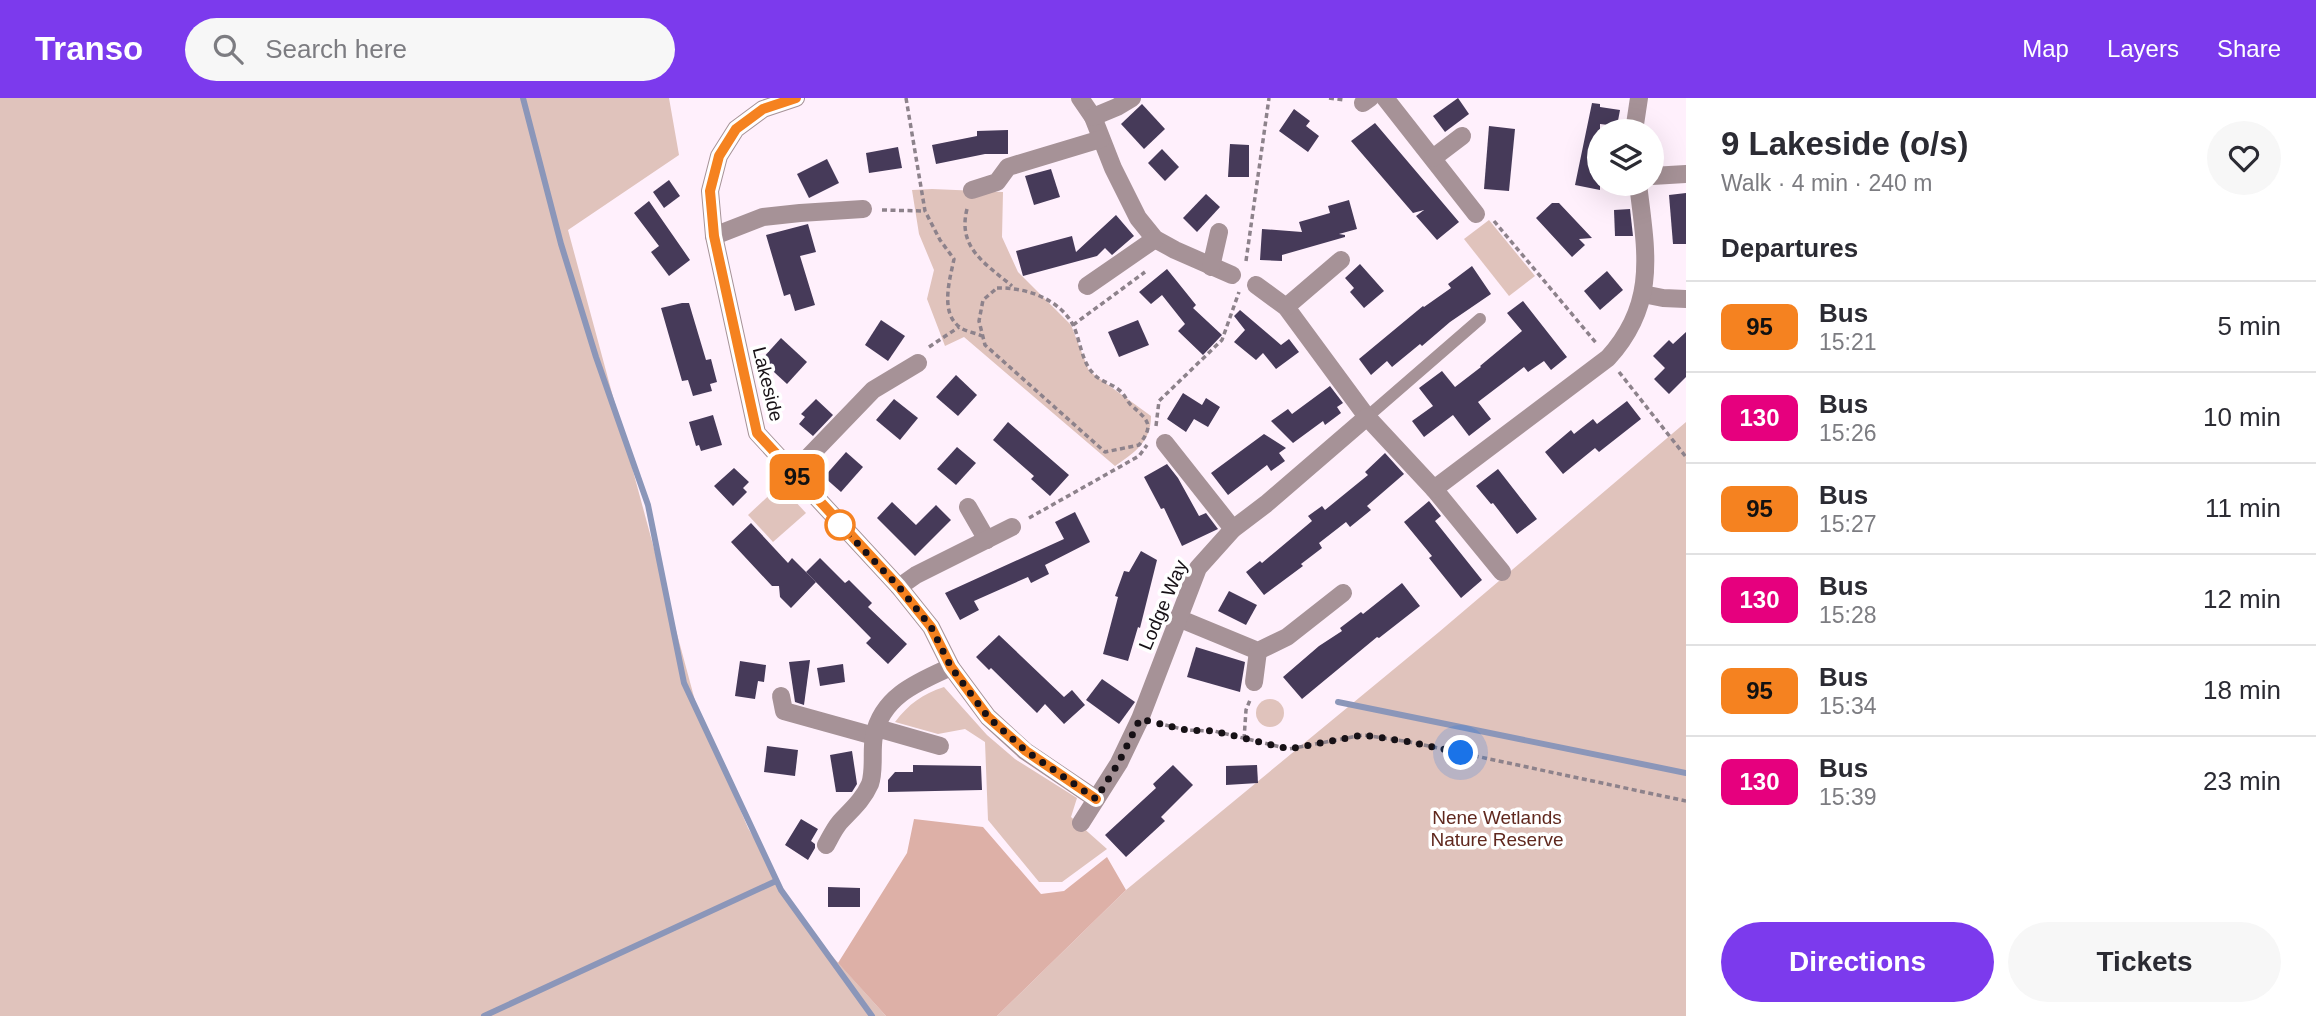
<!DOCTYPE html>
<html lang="en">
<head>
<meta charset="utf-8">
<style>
	body { margin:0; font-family:Arial,sans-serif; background:#f7f7f7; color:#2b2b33; height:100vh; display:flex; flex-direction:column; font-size:26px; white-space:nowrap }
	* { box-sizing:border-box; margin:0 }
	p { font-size:23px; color:#7c7c81 }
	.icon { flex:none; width:38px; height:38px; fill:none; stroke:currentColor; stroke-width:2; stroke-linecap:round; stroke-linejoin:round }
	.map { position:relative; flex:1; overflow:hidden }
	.side { display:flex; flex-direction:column; background:#fff; width:630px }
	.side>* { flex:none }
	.badge { padding:0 14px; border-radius:10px; font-size:24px; line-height:46px }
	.tools { position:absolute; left:1587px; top:21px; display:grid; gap:14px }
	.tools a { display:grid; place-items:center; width:77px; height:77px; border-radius:50%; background:#fff; box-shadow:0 7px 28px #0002; font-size:35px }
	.you { position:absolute; width:35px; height:35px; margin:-18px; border:5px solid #fff; border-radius:50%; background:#1a73e8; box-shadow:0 0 0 10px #1a73e833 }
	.map>.badge { position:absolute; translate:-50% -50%; box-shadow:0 0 0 4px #fff }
	h2 { padding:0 35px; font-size:26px; line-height:63px }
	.round { display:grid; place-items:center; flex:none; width:74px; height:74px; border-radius:37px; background:#f7f7f7 }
	.overview { display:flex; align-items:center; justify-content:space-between; height:119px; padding:0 35px }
	h1 { font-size:33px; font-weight:700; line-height:52px }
	.cta { display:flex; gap:14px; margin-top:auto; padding:14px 35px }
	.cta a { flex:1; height:80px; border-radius:42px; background:#7c3aed; color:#fff; font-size:28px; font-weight:700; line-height:80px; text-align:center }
	.cta a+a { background:#f7f7f7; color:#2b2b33 }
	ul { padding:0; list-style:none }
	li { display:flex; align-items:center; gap:21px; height:91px; padding:0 35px; border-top:2px solid #e1e1e2 }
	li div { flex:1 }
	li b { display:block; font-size:26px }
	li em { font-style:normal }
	li .badge { min-width:77px; font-weight:700; text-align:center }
	header { display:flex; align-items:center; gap:42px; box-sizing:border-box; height:98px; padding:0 35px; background:#7c3aed; color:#fff }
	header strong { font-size:33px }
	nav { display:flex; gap:38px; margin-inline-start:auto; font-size:24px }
	.search { width:490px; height:63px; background:#f7f7f7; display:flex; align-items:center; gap:18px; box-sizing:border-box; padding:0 24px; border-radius:38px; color:#7c7c81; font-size:26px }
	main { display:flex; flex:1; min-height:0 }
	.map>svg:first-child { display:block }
	.green { fill:#e0c3bc }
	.forest { fill:#ddb0a7 }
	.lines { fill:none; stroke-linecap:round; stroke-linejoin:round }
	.stream { stroke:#8b96b9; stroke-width:6 }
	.building { fill:#463a59 }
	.path { stroke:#8d828b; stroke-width:3.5; stroke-dasharray:5 3.5; stroke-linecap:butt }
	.lane { stroke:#a69297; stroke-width:12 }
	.street { stroke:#a69297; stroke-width:18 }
	.line-casing { stroke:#fff; stroke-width:16 }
	.line { stroke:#f58220; stroke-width:10 }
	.walk { stroke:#171116; stroke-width:7; stroke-dasharray:0 12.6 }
	.stop-dot { fill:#fff; stroke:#f58220; stroke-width:3.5 }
	.labels { text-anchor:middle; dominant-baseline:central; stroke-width:7; stroke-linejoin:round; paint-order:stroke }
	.street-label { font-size:19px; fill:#171116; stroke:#fff }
	.park-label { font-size:19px; fill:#60281e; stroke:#fff }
</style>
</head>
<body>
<header>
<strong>Transo</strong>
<div class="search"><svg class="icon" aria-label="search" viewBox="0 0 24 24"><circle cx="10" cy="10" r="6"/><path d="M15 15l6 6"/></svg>Search here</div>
<nav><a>Map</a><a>Layers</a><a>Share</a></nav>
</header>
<main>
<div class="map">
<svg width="1686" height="918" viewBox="0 0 1686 918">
	<rect width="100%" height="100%" fill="#fff0fc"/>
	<g class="green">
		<path d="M0 0H669L679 57 568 132 697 610 748 730 806 829 886 918H0Z"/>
		<path d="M932 91 1003 94 1002 139 1018 174 1071 227 1089 273 1151 318C1151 344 1135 354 1115 368L964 239 945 248 927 201 934 172 919 136 912 92Z"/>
		<path d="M1489 122 1535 178 1509 198 1464 141Z"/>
		<path d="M1686 324V918H997L1126 792 1439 534Z"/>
		<path d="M780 387 806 415 773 444 748 417Z"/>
		<path d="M944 589 987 637 1015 661 1077 700 1071 719 1107 751 1062 784H1039L988 722 985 644 965 631 938 636 895 624C909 606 922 596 944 589Z"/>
		<circle cx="1270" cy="615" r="14"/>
	</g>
	<path class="forest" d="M914 721 983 729 1041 796 1064 793 1107 759 1126 792 997 918H886L838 865 907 755Z"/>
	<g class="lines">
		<g class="stream">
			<path d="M523 0 561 146 596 259 648 407 684 585 781 792 872 918"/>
			<path d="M1338 604 1686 675"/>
			<path d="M484 918 776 783"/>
		</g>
	</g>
	<g class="building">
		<path d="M1458 0 1469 16 1445 34 1433 18Z"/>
		<path d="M1592 5 1600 6V9L1620 12 1617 28 1600 26V92L1575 87Z"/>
		<path d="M1142 6 1165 31 1144 51 1121 26Z"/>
		<path d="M1294 11 1310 23 1306 28 1319 38 1308 54 1279 33Z"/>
		<path d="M1375 25 1459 124 1437 142 1416 118 1424 112 1413 115 1351 43Z"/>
		<path d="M1489 28 1515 31 1509 93 1484 91Z"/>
		<path d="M1008 32V56H985L936 66 932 47 977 38V33Z"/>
		<path d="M1230 46 1249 47V79H1228Z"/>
		<path d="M898 49 902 70 869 75 866 55Z"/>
		<path d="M1162 51 1179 69 1165 83 1148 65Z"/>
		<path d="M827 61 839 85 809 100 797 76Z"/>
		<path d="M1051 71 1060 99 1034 107 1025 78Z"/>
		<path d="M669 82 680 98 664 110 653 94Z"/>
		<path d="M1686 95V146H1673L1669 97Z"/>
		<path d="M1206 96 1220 109 1197 134 1183 120Z"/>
		<path d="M1349 102 1357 131 1339 136 1345 137V139L1282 157V163L1260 162 1262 131 1302 134 1299 124 1330 115 1328 108Z"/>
		<path d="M649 103 690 162 669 178 651 154 659 148 634 115Z"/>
		<path d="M1552 105H1559L1592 140 1579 141 1585 147 1572 159 1536 120Z"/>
		<path d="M1630 111 1633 138H1615L1614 112Z"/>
		<path d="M1116 117 1134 138 1112 157 1105 150 1097 158 1023 178 1016 153 1072 138 1076 154Z"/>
		<path d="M808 126 816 154 800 158 815 207 795 213 790 196 784 198 766 137Z"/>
		<path d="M1360 166 1384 193 1364 210 1350 194 1354 190 1345 180Z"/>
		<path d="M1472 168 1491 196 1450 224 1422 248 1420 246 1392 269 1387 263 1371 277 1359 261 1423 208 1424 209 1451 190 1448 186Z"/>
		<path d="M1167 171 1196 207 1193 210 1222 237 1203 257 1178 233 1185 226 1162 197 1151 206 1139 194Z"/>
		<path d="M1607 173 1623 192 1600 212 1584 193Z"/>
		<path d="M1523 203 1567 259 1551 272 1544 263 1528 274 1524 269 1478 304 1491 321 1469 338 1453 317 1424 339 1412 323 1433 308 1419 290 1442 273 1455 289 1481 269 1480 268 1522 233 1507 215Z"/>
		<path d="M682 205H689L706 262 711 261 717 284 710 286 712 293 693 298 688 282 682 283 661 210Z"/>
		<path d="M1240 212 1281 247 1289 241 1299 254 1276 271 1263 255 1256 262 1234 244 1245 232 1234 218Z"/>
		<path d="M881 222 905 238 888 263 865 247Z"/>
		<path d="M1138 222 1149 247 1119 259 1108 234Z"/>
		<path d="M1686 234V279L1669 296 1654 281 1665 270 1653 258 1669 242 1673 246Z"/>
		<path d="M781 240 807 264 787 286 761 262Z"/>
		<path d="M956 277 977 297 958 318 936 299Z"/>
		<path d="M1330 288 1343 305 1337 309 1341 315 1325 327 1323 323 1293 345 1271 323 1288 311 1292 316Z"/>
		<path d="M1183 295 1202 307 1206 300 1220 309 1208 329 1194 321 1186 334 1167 321Z"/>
		<path d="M816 301 833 317 813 338 799 326 805 319 801 316Z"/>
		<path d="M894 301 918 320 900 342 876 322Z"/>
		<path d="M1627 303 1641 321 1599 354 1595 350 1563 376 1545 354 1571 332 1574 336 1593 321 1597 326Z"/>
		<path d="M713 317 722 347 701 353 699 347 696 348 689 324Z"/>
		<path d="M1008 324 1069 377 1050 398 1031 381 1034 378 993 342Z"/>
		<path d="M1264 336 1286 350 1279 355 1285 363 1271 373 1267 367 1228 397 1211 375Z"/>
		<path d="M957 349 976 365 956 387 937 371Z"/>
		<path d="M846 354 863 369 841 394 824 379Z"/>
		<path d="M1385 355 1404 376 1367 408 1371 412 1350 429 1346 424 1319 445 1322 450 1301 466 1303 468 1264 497 1246 474 1260 463 1262 465 1312 423 1308 418 1322 408 1325 412 1368 377 1365 374Z"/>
		<path d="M1167 366 1178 380 1199 418 1206 415 1218 431 1182 448 1164 410 1161 411 1144 379Z"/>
		<path d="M734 370 749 384 743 390 747 394 733 408 714 388Z"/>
		<path d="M1498 371 1537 421 1517 436 1493 405 1491 406 1476 388Z"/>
		<path d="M1429 403 1441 418 1435 423 1482 482 1461 500 1429 460 1432 458 1404 424Z"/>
		<path d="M892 404 916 427 936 407 951 422 915 458 877 420Z"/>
		<path d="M1075 414 1090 444 1045 467 1049 476 1031 485 1028 479 974 503 979 512 960 522 945 495 1064 441 1055 424Z"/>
		<path d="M751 425 788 465 792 460 816 484 791 510 780 499 779 488H772L731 444Z"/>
		<path d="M1141 453 1157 462 1140 530 1138 529 1128 563 1103 556 1118 499 1115 498 1124 473 1129 474Z"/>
		<path d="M820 460 845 485 849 482 872 505 868 509 907 546 888 566 866 545 871 540 806 474Z"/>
		<path d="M1402 485 1420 508 1379 540 1377 539 1302 601 1283 579 1319 548 1342 533 1340 530 1361 514 1363 516Z"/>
		<path d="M1229 493 1257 507 1246 527 1218 513Z"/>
		<path d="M999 537 1064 599 1072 592 1085 607 1064 626 1045 606 1037 615 991 570 989 572 976 559Z"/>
		<path d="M1196 549 1245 564 1240 594 1187 579Z"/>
		<path d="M810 562 804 607 795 604 789 564Z"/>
		<path d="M740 563 766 567 764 584 758 583 755 601 735 598Z"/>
		<path d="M843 566 845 584 820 588 817 570Z"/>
		<path d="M1102 581 1135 604 1119 626 1086 602Z"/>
		<path d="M767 648 798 652 795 678 764 674Z"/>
		<path d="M852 653 857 686 852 694H836L830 657Z"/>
		<path d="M913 667 981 668 982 692 888 694V682L895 674H913Z"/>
		<path d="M1173 667 1193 687 1161 719 1165 723 1126 759 1105 737 1156 690 1153 686Z"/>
		<path d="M1257 667 1258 685 1226 687V668Z"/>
		<path d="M801 721 818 731 811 743 815 746V750L808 762 785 747Z"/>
		<path d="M828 789 860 790V809H828Z"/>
	</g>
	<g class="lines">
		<g class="path">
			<path d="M906 0 925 113 940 142 954 161C950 181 939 216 961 230 967 234 976 235 982 238"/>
			<path d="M1329 0 1344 2"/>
			<path d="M967 111C957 150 986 166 1012 188"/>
			<path d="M882 112 925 113"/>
			<path d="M1494 123 1597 246"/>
			<path d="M1246 163 1269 0"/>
			<path d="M997 190C1025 189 1061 201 1074 229 1080 243 1082 263 1092 274 1098 283 1111 285 1119 292 1125 296 1127 304 1132 308 1149 323 1154 327 1139 347L1105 354 985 247 979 223 983 202Z"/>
			<path d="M1073 227 1145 174"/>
			<path d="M929 249 959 229"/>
			<path d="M1619 274 1686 359"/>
			<path d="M1156 328 1159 303 1222 242 1239 194"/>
			<path d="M1029 420 1139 358 1147 347"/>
			<path d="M1157 625 1186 632 1214 633 1289 651 1363 637 1410 644 1686 703"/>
			<path d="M1244 641 1246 612 1250 602"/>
		</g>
		<path class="lane" d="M1367 319 1480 221"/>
		<g class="street">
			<path d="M796 0 763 11 736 31 719 58 710 93 714 138 757 335 899 489 931 529 951 569 988 619 1025 653 1096 701"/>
			<path d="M1080 0 1093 19 1113 70 1138 120 1155 141 1175 152 1232 177"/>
			<path d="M1385 0 1476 116"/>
			<path d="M1363 5 1370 0"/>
			<path d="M1093 19 1117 9 1132 0"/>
			<path d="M1634 33 1639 0"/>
			<path d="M1433 60 1462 38"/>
			<path d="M1652 78 1686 76"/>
			<path d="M972 92 997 84 1008 69 1101 41"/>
			<path d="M714 138 763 119 800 115 863 111"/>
			<path d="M1211 169 1219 134"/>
			<path d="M1256 187 1286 209 1367 319"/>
			<path d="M1087 188 1155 141"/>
			<path d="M1643 196 1663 200 1686 201"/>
			<path d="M1286 209 1341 162"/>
			<path d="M1165 345 1233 431"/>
			<path d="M793 375 873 292 918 265"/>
			<path d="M1434 391 1502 474"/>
			<path d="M968 409 987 442"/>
			<path d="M899 489 916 477 1012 429"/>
			<path d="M1178 520 1258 553 1287 539 1343 495"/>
			<path d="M1254 584 1258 553"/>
			<path d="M781 598 784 613 874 638"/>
			<path d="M877 630 940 648"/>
			<path d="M1081 725 1119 665 1140 621 1198 470 1233 431 1266 406 1367 319 1434 391 1608 260C1658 205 1646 153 1638 86"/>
			<path d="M826 747C830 740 834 731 840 724 851 712 863 702 870 686 875 672 871 653 874 638 882 598 918 584 951 569"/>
		</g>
	</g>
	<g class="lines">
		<defs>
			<path id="line" d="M796 0 763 11 736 31 719 58 710 93 714 138 757 335 899 489 931 529 951 569 988 619 1026 653 1096 701"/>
		</defs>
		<use href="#line" class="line-casing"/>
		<use href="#line" class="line"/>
		<path class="walk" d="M840 427 899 489 931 529 951 569 988 619 1026 653 1096 701 1119 664 1140 621 1186 632 1214 633 1289 651 1363 637 1410 644 1461 655"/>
	</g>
	<circle class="stop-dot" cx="840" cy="427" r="14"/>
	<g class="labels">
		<g class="street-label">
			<text transform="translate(768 286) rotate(76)">Lakeside</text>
			<text transform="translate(1163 507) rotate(-67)">Lodge Way</text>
		</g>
		<g class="park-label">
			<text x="1497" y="719">Nene Wetlands<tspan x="1497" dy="22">Nature Reserve</tspan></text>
		</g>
	</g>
</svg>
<div class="tools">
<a><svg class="icon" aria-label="layers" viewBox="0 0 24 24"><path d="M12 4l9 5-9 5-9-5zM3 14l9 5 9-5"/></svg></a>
</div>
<div class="you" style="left:1461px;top:655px"></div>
<b class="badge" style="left:797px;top:379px;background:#f58220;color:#111">95</b>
</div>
<section class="side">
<div class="overview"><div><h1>9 Lakeside (o/s)</h1><p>Walk · 4 min · 240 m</p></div><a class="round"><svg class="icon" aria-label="heart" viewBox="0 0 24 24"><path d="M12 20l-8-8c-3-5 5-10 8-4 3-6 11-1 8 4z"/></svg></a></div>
<h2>Departures</h2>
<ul>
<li><span class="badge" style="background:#f58220;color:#111">95</span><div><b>Bus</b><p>15:21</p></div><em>5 min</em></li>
<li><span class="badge" style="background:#e6007e;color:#fff">130</span><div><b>Bus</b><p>15:26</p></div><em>10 min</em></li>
<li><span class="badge" style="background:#f58220;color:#111">95</span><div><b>Bus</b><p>15:27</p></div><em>11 min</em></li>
<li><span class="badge" style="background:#e6007e;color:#fff">130</span><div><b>Bus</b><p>15:28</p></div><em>12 min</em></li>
<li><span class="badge" style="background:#f58220;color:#111">95</span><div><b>Bus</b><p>15:34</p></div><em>18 min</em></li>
<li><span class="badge" style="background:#e6007e;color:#fff">130</span><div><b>Bus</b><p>15:39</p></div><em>23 min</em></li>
</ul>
<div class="cta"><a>Directions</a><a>Tickets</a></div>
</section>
</main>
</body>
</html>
